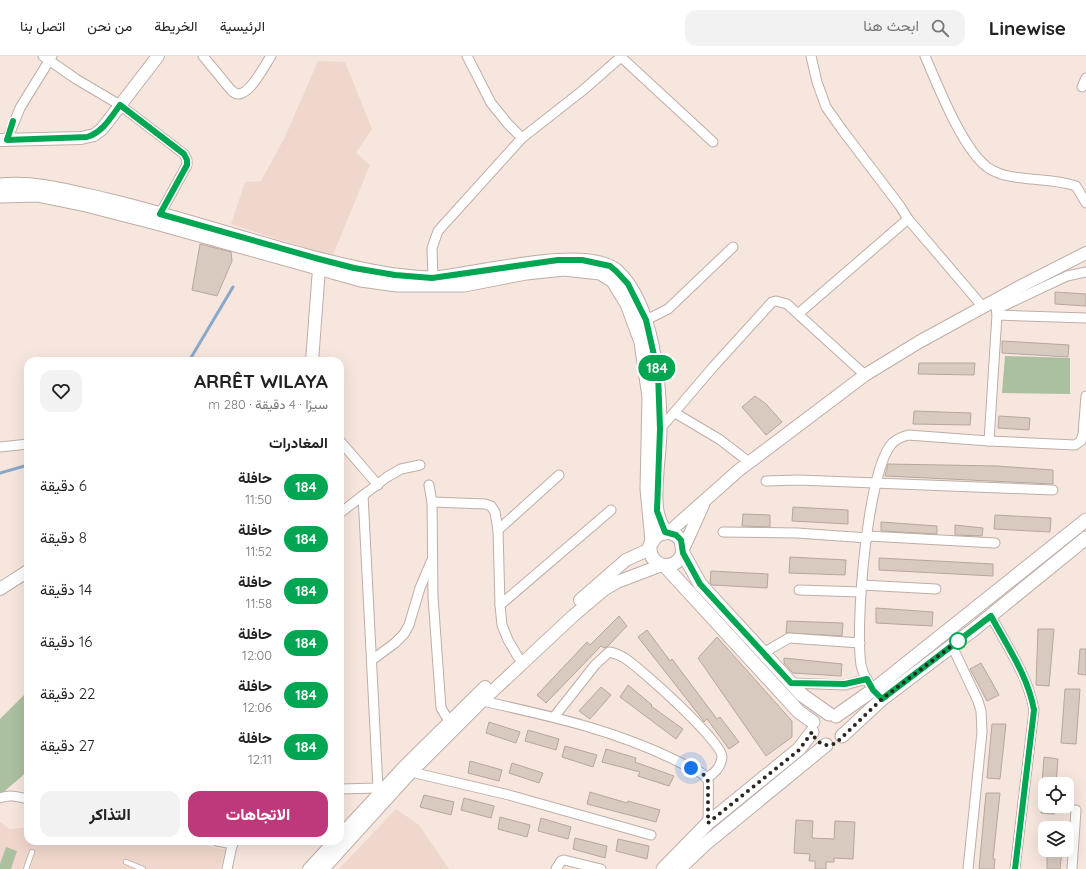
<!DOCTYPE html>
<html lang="ar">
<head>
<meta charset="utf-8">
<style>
	body { margin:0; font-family:Quicksand,Vazirmatn,sans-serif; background:#f2f2f2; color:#222; direction:rtl; height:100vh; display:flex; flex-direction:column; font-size:15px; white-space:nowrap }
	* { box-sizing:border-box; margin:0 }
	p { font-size:13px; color:#767676 }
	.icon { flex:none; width:22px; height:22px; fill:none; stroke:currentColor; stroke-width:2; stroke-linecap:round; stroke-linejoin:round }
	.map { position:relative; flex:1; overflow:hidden; direction:ltr }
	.panel { position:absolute; left:24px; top:301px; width:320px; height:488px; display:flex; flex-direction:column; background:#fff; border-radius:12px; box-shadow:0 4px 16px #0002; direction:rtl }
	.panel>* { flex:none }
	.badge { padding:0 8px; border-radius:13px; font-size:14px; line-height:26px }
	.tools { position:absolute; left:1038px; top:721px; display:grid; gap:8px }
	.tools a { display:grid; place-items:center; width:36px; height:36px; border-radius:8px; background:#fff; box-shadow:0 4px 16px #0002; font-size:20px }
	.you { position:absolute; width:20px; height:20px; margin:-10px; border:3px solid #fff; border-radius:50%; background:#1a73e8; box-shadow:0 0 0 6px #1a73e833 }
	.map>.badge { position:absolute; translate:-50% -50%; box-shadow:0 0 0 2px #fff }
	h2 { padding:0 16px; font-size:15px; line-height:36px }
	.round { display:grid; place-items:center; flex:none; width:42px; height:42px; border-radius:12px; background:#f2f2f2 }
	.head { display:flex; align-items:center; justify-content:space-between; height:68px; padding:0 16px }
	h1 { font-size:19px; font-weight:800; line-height:30px }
	.primary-button { display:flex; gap:8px; margin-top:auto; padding:8px 16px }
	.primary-button a { flex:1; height:46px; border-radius:12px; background:#be397b; color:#fff; font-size:16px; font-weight:800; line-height:46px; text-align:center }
	.primary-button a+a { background:#f2f2f2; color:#222 }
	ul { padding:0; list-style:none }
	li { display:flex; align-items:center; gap:12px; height:52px; padding:0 16px }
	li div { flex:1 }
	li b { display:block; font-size:15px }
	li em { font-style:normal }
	li .badge { min-width:44px; font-weight:700; text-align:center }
	header { display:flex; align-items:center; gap:24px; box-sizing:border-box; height:56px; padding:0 20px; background:#fff; border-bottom:1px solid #e0e0e0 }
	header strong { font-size:19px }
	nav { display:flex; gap:22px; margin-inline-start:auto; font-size:14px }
	.search { width:280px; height:36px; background:#f2f2f2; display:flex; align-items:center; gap:10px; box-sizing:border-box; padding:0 14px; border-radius:12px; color:#767676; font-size:15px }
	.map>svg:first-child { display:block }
	.built { fill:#f0d7cd }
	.green { fill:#abc09f }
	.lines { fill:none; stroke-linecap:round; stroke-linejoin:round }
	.stream { stroke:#88a9ca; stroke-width:3 }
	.building { fill:#d9cac0; stroke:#b5a79e }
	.lane-casing { stroke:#beaea7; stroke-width:6 }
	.street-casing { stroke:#beaea7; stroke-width:11 }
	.secondary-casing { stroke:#beaea7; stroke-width:14 }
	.primary-casing { stroke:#beaea7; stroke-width:15 }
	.lane { stroke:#fff; stroke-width:4.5 }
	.street { stroke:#fff; stroke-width:9 }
	.secondary { stroke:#fff; stroke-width:12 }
	.primary { stroke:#fff; stroke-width:13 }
	.line-casing { stroke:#fff; stroke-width:9 }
	.line { stroke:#00a651; stroke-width:6 }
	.walk { stroke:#2c2623; stroke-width:4; stroke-dasharray:0 7.2 }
	.stop-dot { fill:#fff; stroke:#00a651; stroke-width:2 }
</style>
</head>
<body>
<header>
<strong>Linewise</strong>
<div class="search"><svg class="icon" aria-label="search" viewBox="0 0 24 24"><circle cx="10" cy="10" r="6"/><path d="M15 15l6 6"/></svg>ابحث هنا</div>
<nav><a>الرئيسية</a><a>الخريطة</a><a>من نحن</a><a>اتصل بنا</a></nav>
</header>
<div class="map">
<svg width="1086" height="813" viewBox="0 0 1086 813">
	<rect width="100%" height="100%" fill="#f7e6de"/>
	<g class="built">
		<path d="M318 5 345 6 372 73 356 97 370 109 332 201 231 168 245 126 261 125 285 81Z"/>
		<path d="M396 753 419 769 449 813H339Z"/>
		<path d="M0 766 10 773 23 772 28 768V785H188L226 794 220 813H0Z"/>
	</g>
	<g class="green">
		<path d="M1005 300 1070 302V338L1002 337Z"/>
		<path d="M28 635V715L0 739V663Z"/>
		<path d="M6 791 17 795 11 813H0V808Z"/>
	</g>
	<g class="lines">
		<g class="stream">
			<path d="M189 305 233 231"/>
			<path d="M0 417 28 409"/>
		</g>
	</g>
	<g class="building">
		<path d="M200 188 231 196 232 205 217 240 192 234Z"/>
		<path d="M1055 236 1086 238V250L1055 248Z"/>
		<path d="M1002 285 1069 289 1068 301 1002 297Z"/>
		<path d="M919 307H975L974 319 918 318Z"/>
		<path d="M755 340 766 348 782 366 766 379 742 351Z"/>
		<path d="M914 355 971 357 970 369 913 368Z"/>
		<path d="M999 360 1030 362 1029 374 998 372Z"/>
		<path d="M888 408 997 410 1053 414V428L885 420Z"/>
		<path d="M793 451 848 454V468L792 465Z"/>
		<path d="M743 458 770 459V471L742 470Z"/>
		<path d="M995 459 1051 462 1050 476 994 473Z"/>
		<path d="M881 466 937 470V478L881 475Z"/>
		<path d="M955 469 983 472 982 480 955 479Z"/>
		<path d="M790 501 846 504 845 519 789 517Z"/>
		<path d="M879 502 993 508V520L879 514Z"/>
		<path d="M711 515 768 518 767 532 712 529 710 527Z"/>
		<path d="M876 552 933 556 932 570 876 567Z"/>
		<path d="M619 560 627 570 608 590 604 592 601 590 546 647 537 639 587 586 590 589Z"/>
		<path d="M787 565 843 567 842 580 786 577Z"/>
		<path d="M1038 573H1054L1049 630 1036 629Z"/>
		<path d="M647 574 670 605 672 603 717 663 720 661 739 686 729 693 707 663 704 666 703 664 638 581Z"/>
		<path d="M717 581 792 665V681L766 700 698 602Z"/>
		<path d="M1080 593H1086V619L1078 618Z"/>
		<path d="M784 602 842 608 841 620 793 617 784 607Z"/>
		<path d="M981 607 999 639 987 645 970 613Z"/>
		<path d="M628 629 652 649 651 650 683 673 676 683 620 641Z"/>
		<path d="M601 631 611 639 590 663 579 655Z"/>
		<path d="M1065 633H1080L1076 688 1061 687Z"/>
		<path d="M489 666 520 676 516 687 486 677Z"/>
		<path d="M992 668H1006L1000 723 987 722Z"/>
		<path d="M528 674 559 683 556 694 525 685Z"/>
		<path d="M565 690 597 699 593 711 562 701Z"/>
		<path d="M606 693 636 702 635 706 674 720 669 730 638 720 640 716 602 706Z"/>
		<path d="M1044 701 1058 703 1056 728H1042Z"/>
		<path d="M470 705 502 714 499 725 468 717Z"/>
		<path d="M512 707 543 717 539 727 509 717Z"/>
		<path d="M590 736 627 747 628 745 660 754 656 766 587 748Z"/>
		<path d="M986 737H1000L993 803H995L994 813H979Z"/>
		<path d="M424 739 454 746 451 759 420 751Z"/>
		<path d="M464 742 494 750 491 762 461 754Z"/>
		<path d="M1042 750H1055L1054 758 1041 757Z"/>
		<path d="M500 761 530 769 527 781 498 773Z"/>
		<path d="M541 762 571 771 568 783 538 775Z"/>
		<path d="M796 764 813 765 812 782 834 783 835 765 855 766 853 803 834 802V806H826V813H815V805H809L810 798 794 797Z"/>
		<path d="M575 782 607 790 605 802 573 793Z"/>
		<path d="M618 783 649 790 647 803 616 795Z"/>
		<path d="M1047 794H1062L1060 813H1047Z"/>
	</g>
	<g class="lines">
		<defs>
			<g id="lane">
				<path d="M126 806 143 813"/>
				<path d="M26 813 32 796"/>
			</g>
			<g id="street">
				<path d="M43 0 76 23 120 49 184 98 187 104V109L160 158"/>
				<path d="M203 0 231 34C234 37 238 39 242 37 252 34 265 9 271 0"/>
				<path d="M467 0 491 47 508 68 522 82"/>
				<path d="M811 0 817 26 826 51 843 75 900 150 908 163 983 251"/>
				<path d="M925 0C938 30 962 92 987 111 992 115 998 117 1004 119 1028 125 1053 122 1076 130L1086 147"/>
				<path d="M621 1 713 86"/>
				<path d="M1082 31 1086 22"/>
				<path d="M7 84 20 52 52 0"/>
				<path d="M433 222 432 192 438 175 522 82 582 35 622 0"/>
				<path d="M995 244 997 259 989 385 1075 389 1081 385 1083 378 1086 340"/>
				<path d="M997 253 1067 220 1086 216"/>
				<path d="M798 258 908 163"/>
				<path d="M997 259 1086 262"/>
				<path d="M646 264 668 253 733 191"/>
				<path d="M675 357 719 383 749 406"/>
				<path d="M660 373 714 310 772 246 776 245 787 248 865 319"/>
				<path d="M340 385 378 429"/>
				<path d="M0 391 28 388"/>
				<path d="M766 425 799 424 1053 434"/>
				<path d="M429 429 432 446 433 541 441 652 449 665"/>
				<path d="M363 439 378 732 381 734"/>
				<path d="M432 446 485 448 491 450 495 456 498 474 500 549 502 569 508 584 518 601"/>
				<path d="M340 457 387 421 401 413 420 409"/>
				<path d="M498 474 559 419"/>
				<path d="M723 476 797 477 868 482"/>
				<path d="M868 480 995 487"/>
				<path d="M862 529 936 533"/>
				<path d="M799 534 861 536"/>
				<path d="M500 549 611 454"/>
				<path d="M991 560C1007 590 1028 620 1034 654L1015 813"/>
				<path d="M952 590 978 645 981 655 982 676 968 813"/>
				<path d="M763 597 789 582 860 587"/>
				<path d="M372 604 395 587 404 578 409 569 420 532 431 506"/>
				<path d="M791 627 845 629 867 623"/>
				<path d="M877 638C870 630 863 619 861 609 855 568 867 422 890 390 894 384 901 381 908 379L989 385"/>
				<path d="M482 645C551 660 619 675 683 708 691 712 704 716 708 724 709 728 708 760 708 767"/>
				<path d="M554 661 595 609 609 596C615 597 620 599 626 603 641 613 723 686 722 701 721 711 714 718 706 722"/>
				<path d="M407 713 411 716 509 739 651 779"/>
				<path d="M340 733 378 732"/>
				<path d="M0 742C9 738 19 741 28 743"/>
				<path d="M217 785 233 788"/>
				<path d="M227 813 233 785"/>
				<path d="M556 813 561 805 564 804 601 813"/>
				<path d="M1072 813 1076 754"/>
			</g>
			<g id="secondary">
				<path d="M0 84 81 82 94 79 102 73 158 0"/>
				<path d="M312 305 319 213V203"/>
				<path d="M669 476 739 414 865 319 919 286 1023 229 1086 197"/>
				<path d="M684 491 703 449"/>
				<path d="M0 533 28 515"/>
				<path d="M580 544 626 504 650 493"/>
				<path d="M340 780 404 711 485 631"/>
				<path d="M309 813 335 785"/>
				<path d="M323 813 411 716 482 645 573 560 605 533 617 526 662 509"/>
			</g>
			<g id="primary">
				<path d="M0 129C38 125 75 137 112 145 204 167 295 202 388 218 403 220 419 222 434 222 474 219 586 188 617 215 653 248 660 327 660 373 660 399 653 431 657 455 658 462 662 470 665 476"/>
				<path d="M0 140 37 139 86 149 156 167 361 224 397 229H464L526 217 564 213 600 217 613 225 627 248 641 286 649 341 647 433 652 485"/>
				<path d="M683 497C674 518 648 511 650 489L657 479 669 476 676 479 681 484 683 497 700 528 802 639 829 658"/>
				<path d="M665 510 799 656 813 666"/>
				<path d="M836 660 873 634 1086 464"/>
				<path d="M842 680 882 643 973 574 1086 482"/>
				<path d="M663 813 708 767 799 693 812 676"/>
				<path d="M679 813 704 789 826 689"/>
			</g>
		</defs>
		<use href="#lane" class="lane-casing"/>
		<use href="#street" class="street-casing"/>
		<use href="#secondary" class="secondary-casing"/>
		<use href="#primary" class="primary-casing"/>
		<use href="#lane" class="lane"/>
		<use href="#street" class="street"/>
		<use href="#secondary" class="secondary"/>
		<use href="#primary" class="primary"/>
	</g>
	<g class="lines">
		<defs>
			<path id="line" d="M13 65 7 84 87 81C103 76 111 61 120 49L184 98 187 104V109L160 158 319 203 354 212 395 219 432 222 558 204H582L610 210 616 215 628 228 646 264 658 317 660 373 657 455 665 476 676 479 681 484 683 497 700 528 791 627 845 628 867 623 873 634 882 643 991 560C1007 590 1028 620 1034 654L1015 813"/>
		</defs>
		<use href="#line" class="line-casing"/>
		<use href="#line" class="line"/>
		<path class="walk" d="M691 712 703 718 708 725V767L799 694 812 676C816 687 825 692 836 687L882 643 962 582 958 585"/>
	</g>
	<circle class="stop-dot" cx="958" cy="585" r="8"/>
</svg>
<div class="tools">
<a><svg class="icon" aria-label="locate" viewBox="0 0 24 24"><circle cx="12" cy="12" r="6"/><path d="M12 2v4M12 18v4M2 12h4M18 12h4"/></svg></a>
<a><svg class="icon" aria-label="layers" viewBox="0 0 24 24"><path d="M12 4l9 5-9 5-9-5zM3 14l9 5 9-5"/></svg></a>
</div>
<div class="you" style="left:691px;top:712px"></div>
<b class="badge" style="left:657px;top:312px;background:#00a651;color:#fff">184</b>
<section class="panel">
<div class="head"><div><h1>ARRÊT WILAYA</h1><p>سيرًا · 4 دقيقة · 280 m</p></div><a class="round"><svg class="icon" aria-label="heart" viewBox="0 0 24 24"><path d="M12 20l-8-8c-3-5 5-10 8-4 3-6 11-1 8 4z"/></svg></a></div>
<h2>المغادرات</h2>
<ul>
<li><span class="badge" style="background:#00a651;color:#fff">184</span><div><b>حافلة</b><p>11:50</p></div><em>6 دقيقة</em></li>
<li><span class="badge" style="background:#00a651;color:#fff">184</span><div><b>حافلة</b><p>11:52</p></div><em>8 دقيقة</em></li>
<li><span class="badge" style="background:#00a651;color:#fff">184</span><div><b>حافلة</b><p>11:58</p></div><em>14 دقيقة</em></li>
<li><span class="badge" style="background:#00a651;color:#fff">184</span><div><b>حافلة</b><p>12:00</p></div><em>16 دقيقة</em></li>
<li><span class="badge" style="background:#00a651;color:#fff">184</span><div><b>حافلة</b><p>12:06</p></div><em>22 دقيقة</em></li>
<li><span class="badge" style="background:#00a651;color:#fff">184</span><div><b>حافلة</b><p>12:11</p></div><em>27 دقيقة</em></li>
</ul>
<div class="primary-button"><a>الاتجاهات</a><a>التذاكر</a></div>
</section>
</div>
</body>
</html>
